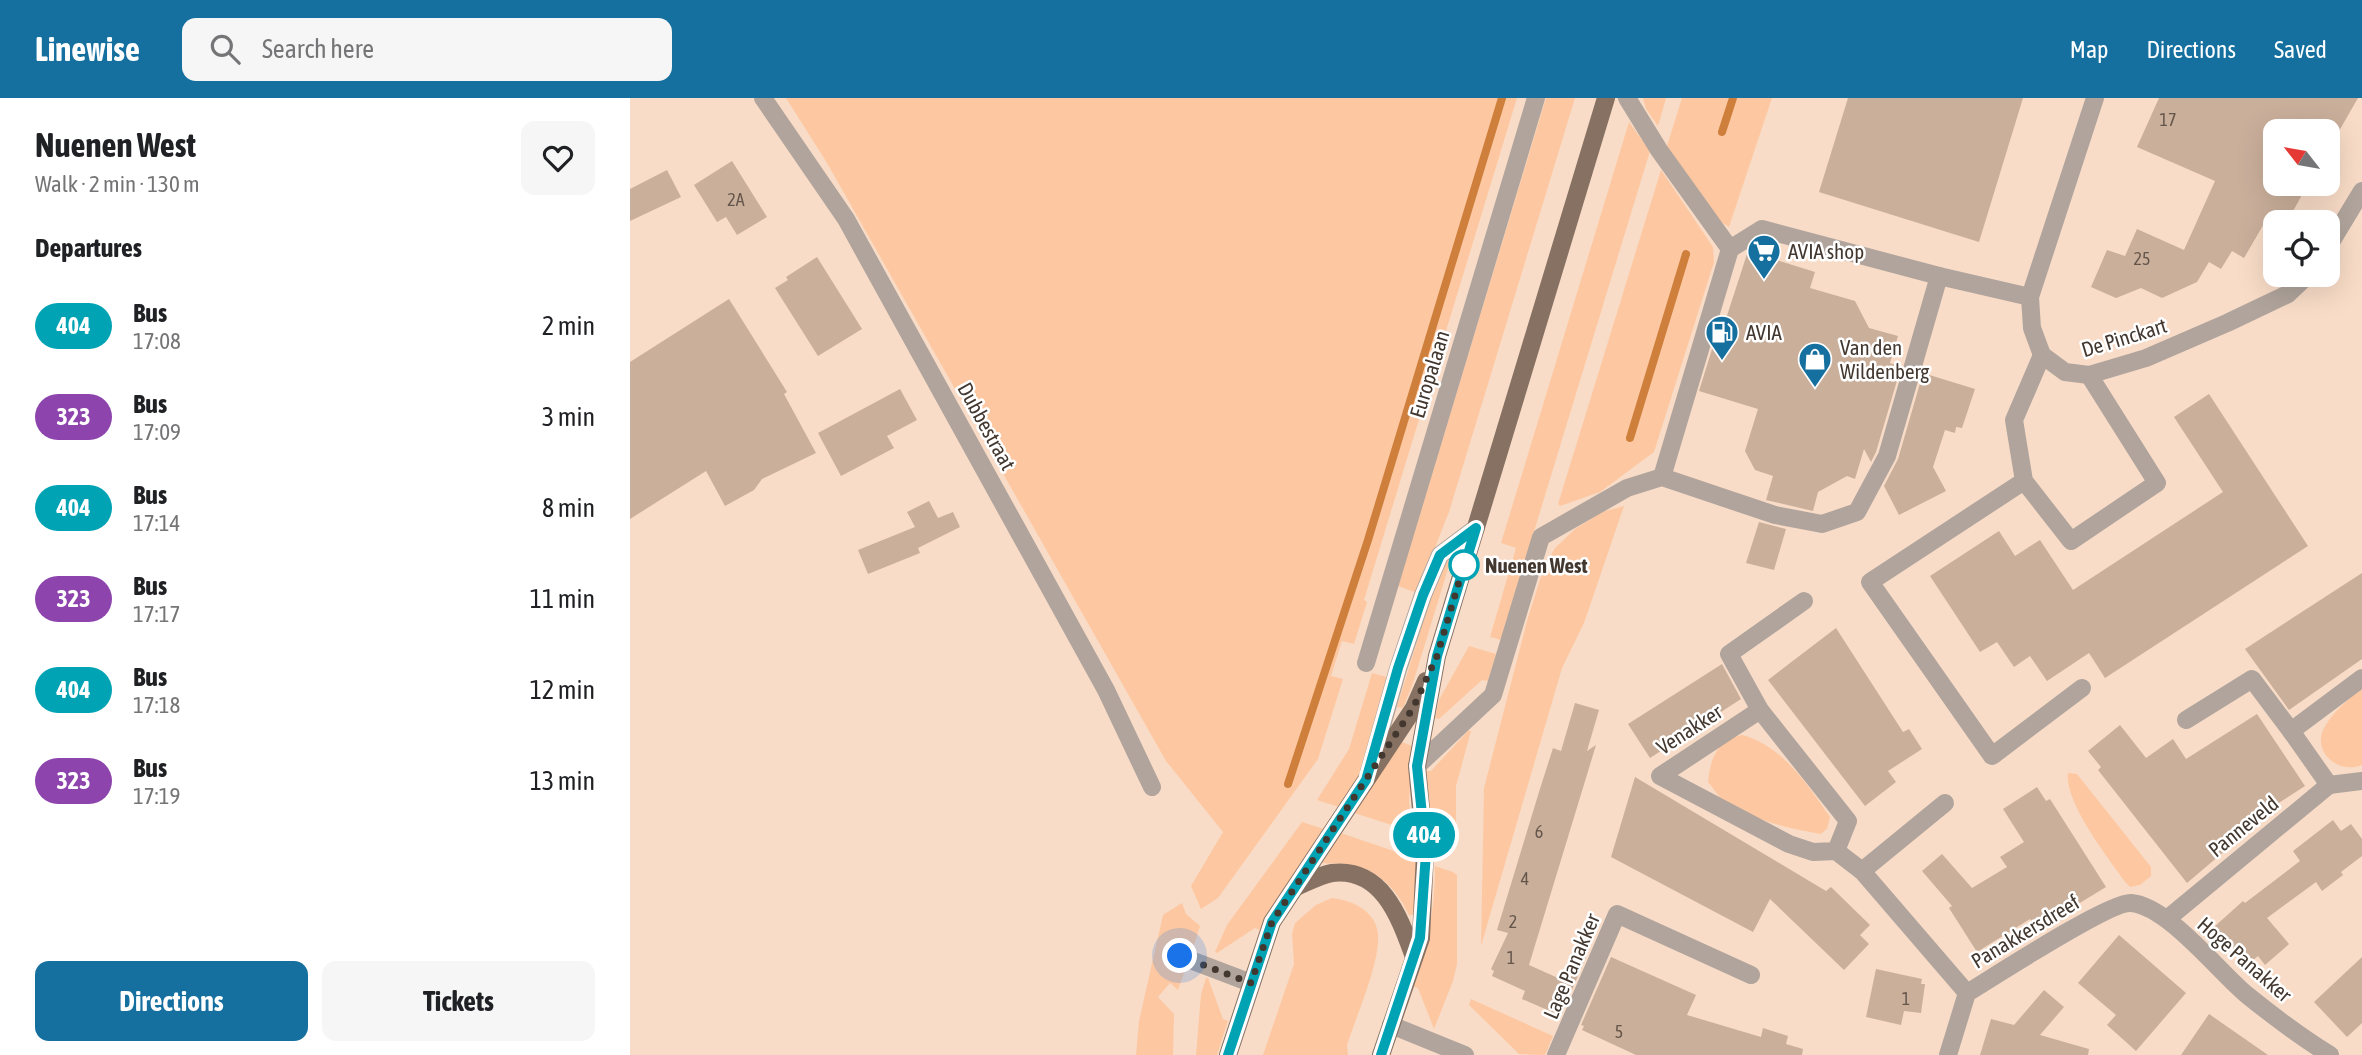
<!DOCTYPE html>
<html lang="en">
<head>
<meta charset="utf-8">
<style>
	body { margin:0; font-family:"Asap Condensed",sans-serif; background:#f6f6f6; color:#202124; height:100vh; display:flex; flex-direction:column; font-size:26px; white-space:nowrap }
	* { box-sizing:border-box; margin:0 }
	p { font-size:23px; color:#757577 }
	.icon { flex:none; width:38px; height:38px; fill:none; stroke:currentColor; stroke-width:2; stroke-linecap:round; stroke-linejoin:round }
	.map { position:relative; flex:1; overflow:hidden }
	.drawer { display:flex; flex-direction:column; background:#fff; width:630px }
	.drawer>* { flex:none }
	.badge { padding:0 14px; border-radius:23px; font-size:24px; line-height:46px }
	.needle { width:46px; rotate:301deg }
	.buttons { position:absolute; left:1633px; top:21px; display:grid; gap:14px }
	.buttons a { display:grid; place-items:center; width:77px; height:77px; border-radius:14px; background:#fff; box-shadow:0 7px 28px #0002; font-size:35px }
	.you { position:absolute; width:35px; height:35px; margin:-18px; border:5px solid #fff; border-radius:50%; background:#1a73e8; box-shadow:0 0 0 10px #1a73e833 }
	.map>.badge { position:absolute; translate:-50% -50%; box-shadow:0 0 0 4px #fff }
	h2 { padding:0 35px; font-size:26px; line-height:63px }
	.round { display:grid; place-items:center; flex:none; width:74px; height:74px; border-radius:14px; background:#f6f6f6 }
	.head { display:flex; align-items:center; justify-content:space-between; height:119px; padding:0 35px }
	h1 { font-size:33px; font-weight:700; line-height:52px }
	.button { display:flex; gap:14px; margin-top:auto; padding:14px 35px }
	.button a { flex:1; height:80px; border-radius:14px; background:#15709f; color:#fff; font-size:28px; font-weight:700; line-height:80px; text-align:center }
	.button a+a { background:#f6f6f6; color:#202124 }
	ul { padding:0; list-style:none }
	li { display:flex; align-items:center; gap:21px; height:91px; padding:0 35px }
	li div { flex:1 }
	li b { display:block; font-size:26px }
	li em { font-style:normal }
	li .badge { min-width:77px; font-weight:700; text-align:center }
	header { display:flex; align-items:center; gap:42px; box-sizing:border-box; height:98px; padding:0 35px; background:#15709f; color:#fff }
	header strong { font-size:33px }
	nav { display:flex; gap:38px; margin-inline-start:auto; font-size:24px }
	.search { width:490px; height:63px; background:#f6f6f6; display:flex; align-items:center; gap:18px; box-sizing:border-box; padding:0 24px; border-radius:14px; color:#757577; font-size:26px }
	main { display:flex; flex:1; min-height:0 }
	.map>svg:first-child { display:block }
	.green { fill:#fdc8a1 }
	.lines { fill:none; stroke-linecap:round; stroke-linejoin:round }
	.stream { stroke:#ce7f3c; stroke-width:8 }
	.building { fill:#caaf9b }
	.minor { stroke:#b0a49c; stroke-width:18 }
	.major { stroke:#867162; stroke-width:18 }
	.line-casing { stroke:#fff; stroke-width:16 }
	.line { stroke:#00a3b4; stroke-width:10 }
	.walk { stroke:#433830; stroke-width:7; stroke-dasharray:0 12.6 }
	.stop-dot { fill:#fff; stroke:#00a3b4; stroke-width:3.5 }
	.labels { text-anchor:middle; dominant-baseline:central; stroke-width:5; stroke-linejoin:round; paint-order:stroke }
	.number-label { font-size:18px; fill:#65564b }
	.poi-label { font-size:21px; fill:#433830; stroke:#fff; text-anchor:start }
	.street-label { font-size:21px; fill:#433830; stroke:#fff }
	.stop-label { font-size:21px; font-weight:bold; fill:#433830; stroke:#fff; text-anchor:start }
</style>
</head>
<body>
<header>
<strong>Linewise</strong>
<div class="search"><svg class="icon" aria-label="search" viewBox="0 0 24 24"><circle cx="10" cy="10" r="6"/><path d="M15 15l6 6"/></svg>Search here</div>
<nav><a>Map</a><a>Directions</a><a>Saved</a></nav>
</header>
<main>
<section class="drawer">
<div class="head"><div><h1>Nuenen West</h1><p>Walk · 2 min · 130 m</p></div><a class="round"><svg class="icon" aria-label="heart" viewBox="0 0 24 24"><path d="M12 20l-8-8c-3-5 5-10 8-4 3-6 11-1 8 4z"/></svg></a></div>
<h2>Departures</h2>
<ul>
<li><span class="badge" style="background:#00a3b4;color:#fff">404</span><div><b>Bus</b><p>17:08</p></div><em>2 min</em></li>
<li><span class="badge" style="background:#8e44ad;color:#fff">323</span><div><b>Bus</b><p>17:09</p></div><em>3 min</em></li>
<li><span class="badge" style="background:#00a3b4;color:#fff">404</span><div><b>Bus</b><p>17:14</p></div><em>8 min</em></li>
<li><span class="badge" style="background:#8e44ad;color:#fff">323</span><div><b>Bus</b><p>17:17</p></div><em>11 min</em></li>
<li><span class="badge" style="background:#00a3b4;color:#fff">404</span><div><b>Bus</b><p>17:18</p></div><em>12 min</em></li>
<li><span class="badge" style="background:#8e44ad;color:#fff">323</span><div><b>Bus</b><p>17:19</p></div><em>13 min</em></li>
</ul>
<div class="button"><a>Directions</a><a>Tickets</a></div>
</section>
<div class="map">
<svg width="1732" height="957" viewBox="0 0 1732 957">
	<rect width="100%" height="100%" fill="#f8dcc7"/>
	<g class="green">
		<path d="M156 0H887L734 502 737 504 724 546 712 543 701 578 713 581 688 661 588 800 571 811 561 788 593 734 536 663 197 65Z"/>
		<path d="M916 0H945L819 414 787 495 768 488Z"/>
		<path d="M1013 0H1036L1028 28 1016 11Z"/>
		<path d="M1052 0H1142L1099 129 1084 119 1037 48Z"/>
		<path d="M999 24 1020 53 871 542 860 539 886 450 871 445Z"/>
		<path d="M1031 72 1083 149 1084 164 1024 354 970 394 930 408 928 406Z"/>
		<path d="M994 408 954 525 932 570 851 848 854 690 897 523 914 469 925 450 945 431 972 414Z"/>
		<path d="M817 457 822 458 783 585 773 610 767 609 802 495Z"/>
		<path d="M839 548 866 556 858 583 852 582 809 621 805 620 809 602Z"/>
		<path d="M742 575 760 580 731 672 726 683 709 709 687 702 719 651Z"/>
		<path d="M1732 591V667C1710 676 1683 657 1693 632 1700 617 1719 600 1732 591Z"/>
		<path d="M838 633H841L826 688V750L802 741 796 673H801Z"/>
		<path d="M1112 637C1153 648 1177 686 1200 719L1197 731 1191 736C1162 731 1115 721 1092 701 1087 697 1083 689 1078 684 1080 661 1088 641 1112 637Z"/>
		<path d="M772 644 782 648 779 705 784 734 724 715Z"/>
		<path d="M1438 675 1447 676 1521 769V778L1510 787 1500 789 1496 785C1479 761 1434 704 1438 675Z"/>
		<path d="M672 724 694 731 643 807 630 832 625 830 587 855 585 854 597 827Z"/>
		<path d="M711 735 787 761 785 817H779C767 791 746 769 715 766 708 765 700 766 692 765Z"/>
		<path d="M805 768 823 774 827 777V866L823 883 804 931 788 890 784 889C798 849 805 810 805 768Z"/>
		<path d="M702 800C723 802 747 814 748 837 750 865 726 919 717 947L718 957H633L664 866 662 836 665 825 686 807Z"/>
		<path d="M552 805 556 816 570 828 564 847 550 843 542 868 555 872 548 892 540 885 528 899 544 916 543 957H506L509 923 533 817Z"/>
		<path d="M576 880H578L593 921 598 923 587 957H566L571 896Z"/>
		<path d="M841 901 923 938 915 957 889 956 839 907Z"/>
	</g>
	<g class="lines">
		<g class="stream">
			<path d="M1092 34 1103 0"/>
			<path d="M1000 340 1056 156"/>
			<path d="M658 686 738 442 872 0"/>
		</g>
	</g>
	<g class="building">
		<path d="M1218 0H1393L1349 144 1189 94Z"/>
		<path d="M1529 0H1728L1709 33H1645V86H1678L1657 124H1635L1614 160 1602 153 1591 171 1579 164 1567 184 1532 200 1511 190 1486 200 1461 189 1477 152 1495 158 1507 131 1554 152 1585 83 1507 49Z"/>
		<path d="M102 63 137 119 107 137 96 119 87 124 64 87Z"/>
		<path d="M37 72 51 99 0 123V91Z"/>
		<path d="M1118 153 1185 174 1180 190 1225 203 1239 230 1268 238 1260 265 1271 269 1246 354 1241 364 1234 351 1225 381 1217 378 1188 394 1183 413 1136 402 1143 378 1125 372 1115 353 1128 311 1069 293 1088 232 1092 233Z"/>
		<path d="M187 159 232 231 188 258 145 190 158 182 156 179Z"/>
		<path d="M99 201 157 294 154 296 186 355 132 381 124 392 95 408 76 373 0 421V264Z"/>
		<path d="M1293 275 1345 291 1332 330 1326 329 1325 335 1315 332 1303 369 1316 393 1269 417 1254 388 1268 361Z"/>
		<path d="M270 291 287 322 257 338 264 350 211 378 188 335Z"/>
		<path d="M1579 296 1678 448 1475 580 1459 555 1417 583 1400 558 1384 569 1367 544 1350 554 1300 478 1369 433 1385 458 1410 442 1443 492 1593 394 1544 319Z"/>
		<path d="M299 403 308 420 323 414 330 429 288 450 290 455 238 476 228 452 285 429 277 414Z"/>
		<path d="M1129 424 1156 431 1144 472 1116 465Z"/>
		<path d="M1732 475V561L1659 612 1615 551Z"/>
		<path d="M1206 530 1273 634 1279 631 1292 651 1258 673 1266 684 1235 708 1138 582Z"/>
		<path d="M1092 566 1111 601 1020 660 998 626Z"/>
		<path d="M945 605 969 612 957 653 966 647 899 867 937 884 950 845 960 849 931 918 892 901 895 893 862 878 864 873 861 871 878 835 867 832 909 694 923 650 931 653Z"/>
		<path d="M1627 616 1675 688 1619 724 1623 729 1557 785 1468 672 1471 669 1458 653 1490 627 1516 660 1543 641 1556 661Z"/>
		<path d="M1005 679 1196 793 1201 789 1240 827 1230 837 1239 846 1214 872 1140 801 1123 834 981 759Z"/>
		<path d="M1407 689 1416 703 1420 701 1476 789 1407 831 1400 821 1347 854 1319 810 1322 808 1292 773 1312 756 1342 790 1377 769 1370 759 1394 744 1373 711Z"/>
		<path d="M1703 722 1711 733 1721 726 1732 741V758L1711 774 1713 777 1692 793 1686 784 1637 820 1659 846 1635 867 1628 858 1617 867 1584 829 1613 803 1615 805 1670 763 1663 753Z"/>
		<path d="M1489 837 1556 895 1506 953 1477 927 1486 917 1448 885Z"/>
		<path d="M981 859 1066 897 1057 917 1131 939 1133 930 1158 938 1156 946 1173 951 1172 957H1006L952 932 954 928 951 927Z"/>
		<path d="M1732 859V925L1717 939 1684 904Z"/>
		<path d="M1246 871 1292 881 1291 886H1295L1291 915 1274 913 1271 927 1236 919Z"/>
		<path d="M1414 892 1434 909 1410 937 1459 951 1458 957H1350L1361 921 1384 927Z"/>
		<path d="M1579 916 1638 957H1551Z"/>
	</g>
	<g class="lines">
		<g class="minor">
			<path d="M133 0 216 121 476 592 522 689"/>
			<path d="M997 0 1029 52 1100 151 1032 379"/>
			<path d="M1465 0 1400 199 1402 230 1412 257 1435 274 1459 277 1516 260 1597 225 1658 196 1678 177"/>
			<path d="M1698 149 1732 93"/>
			<path d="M1100 151 1132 131 1309 178 1400 199"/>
			<path d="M1412 257 1384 322 1394 383 1240 484 1362 658 1452 590"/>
			<path d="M1394 383 1441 443 1527 385 1459 277"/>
			<path d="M736 565 906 0"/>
			<path d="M1732 580 1661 633 1699 687 1732 683"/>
			<path d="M1130 612 1099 556 1174 503"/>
			<path d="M1556 622 1622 581 1661 633"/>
			<path d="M787 668 863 597 911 439 997 390 1032 379 1145 417 1192 426 1227 414 1257 358 1309 178"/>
			<path d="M739 674 768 571 793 497 810 457 846 430"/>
			<path d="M1206 753 1218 723 1130 612 1030 678 1159 746 1183 754 1206 753 1232 773 1337 895"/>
			<path d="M1232 773 1315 705"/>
			<path d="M1537 821 1699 687"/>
			<path d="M550 858 621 885"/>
			<path d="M761 927 835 957"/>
			<path d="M926 957 987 816 1121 877"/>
			<path d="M1318 957 1337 895C1362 880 1480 803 1501 805 1538 808 1588 873 1617 897 1643 918 1671 939 1700 957"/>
		</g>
		<g class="major">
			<path d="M666 789C678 784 690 777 702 775 753 769 770 821 784 859"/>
			<path d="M598 957 642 824 784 610 796 583"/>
			<path d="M751 957 791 840 795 755 787 668 807 558 976 0"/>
		</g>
	</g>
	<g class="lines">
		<defs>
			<path id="line" d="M598 957 642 824 736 682 768 570 793 497 810 457 846 430 807 558 787 668 796 755 790 840 751 957"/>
		</defs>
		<use href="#line" class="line-casing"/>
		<use href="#line" class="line"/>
		<path class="walk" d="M550 858 621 885 642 824 783 610 807 558 834 467"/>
	</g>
	<defs>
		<symbol id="supermarket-pin" viewBox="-11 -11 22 30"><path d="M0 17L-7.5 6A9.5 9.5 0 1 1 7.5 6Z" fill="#15709f" stroke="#fff"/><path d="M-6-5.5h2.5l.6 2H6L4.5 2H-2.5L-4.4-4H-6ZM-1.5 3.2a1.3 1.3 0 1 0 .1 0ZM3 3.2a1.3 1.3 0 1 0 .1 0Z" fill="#fff"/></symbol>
		<symbol id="fuel-pin" viewBox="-11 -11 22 30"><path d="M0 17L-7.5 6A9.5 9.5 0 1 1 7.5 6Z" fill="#15709f" stroke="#fff"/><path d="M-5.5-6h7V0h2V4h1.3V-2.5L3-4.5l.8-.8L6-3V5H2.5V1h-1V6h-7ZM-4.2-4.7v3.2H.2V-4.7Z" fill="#fff"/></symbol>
		<symbol id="shop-pin" viewBox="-11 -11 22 30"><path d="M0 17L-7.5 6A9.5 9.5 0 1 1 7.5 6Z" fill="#15709f" stroke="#fff"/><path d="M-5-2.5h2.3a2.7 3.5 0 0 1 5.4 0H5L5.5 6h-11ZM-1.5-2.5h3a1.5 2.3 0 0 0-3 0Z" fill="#fff"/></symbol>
	</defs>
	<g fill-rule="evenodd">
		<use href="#supermarket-pin" x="1115" y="134" width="38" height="52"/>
		<use href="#fuel-pin" x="1073" y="215" width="38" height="52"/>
		<use href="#shop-pin" x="1166" y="242" width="38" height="52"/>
	</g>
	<circle class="stop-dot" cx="834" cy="467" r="14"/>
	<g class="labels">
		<g class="number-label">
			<text x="1538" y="21">17</text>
			<text x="106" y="101">2A</text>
			<text x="1512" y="160">25</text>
			<text x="909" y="733">6</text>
			<text x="895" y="780">4</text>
			<text x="883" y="823">2</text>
			<text x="881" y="859">1</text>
			<text x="1276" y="900">1</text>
			<text x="989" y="933">5</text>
		</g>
		<g class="poi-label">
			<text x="1158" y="153">AVIA shop</text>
			<text x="1116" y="234">AVIA</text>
			<text x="1210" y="249">Van den<tspan x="1210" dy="24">Wildenberg</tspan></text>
		</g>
		<g class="street-label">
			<text transform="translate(1494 239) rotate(-17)">De Pinckart</text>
			<text transform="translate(799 276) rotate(-73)">Europalaan</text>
			<text transform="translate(357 328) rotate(61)">Dubbestraat</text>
			<text transform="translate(1059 631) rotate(-33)">Venakker</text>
			<text transform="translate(1613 728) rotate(-39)">Panneveld</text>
			<text transform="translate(1395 833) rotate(-31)">Panakkersdreef</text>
			<text transform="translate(1615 861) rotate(41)">Hoge Panakker</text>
			<text transform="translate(941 868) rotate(-67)">Lage Panakker</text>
		</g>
		<g class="stop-label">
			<text x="855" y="467">Nuenen West</text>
		</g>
	</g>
</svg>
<div class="buttons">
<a><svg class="needle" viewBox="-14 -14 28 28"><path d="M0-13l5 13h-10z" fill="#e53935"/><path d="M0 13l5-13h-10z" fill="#757577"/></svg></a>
<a><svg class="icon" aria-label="locate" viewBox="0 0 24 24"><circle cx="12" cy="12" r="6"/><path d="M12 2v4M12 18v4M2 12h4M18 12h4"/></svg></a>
</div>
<div class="you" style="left:550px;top:858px"></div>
<b class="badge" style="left:794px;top:737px;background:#00a3b4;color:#fff">404</b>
</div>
</main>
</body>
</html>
